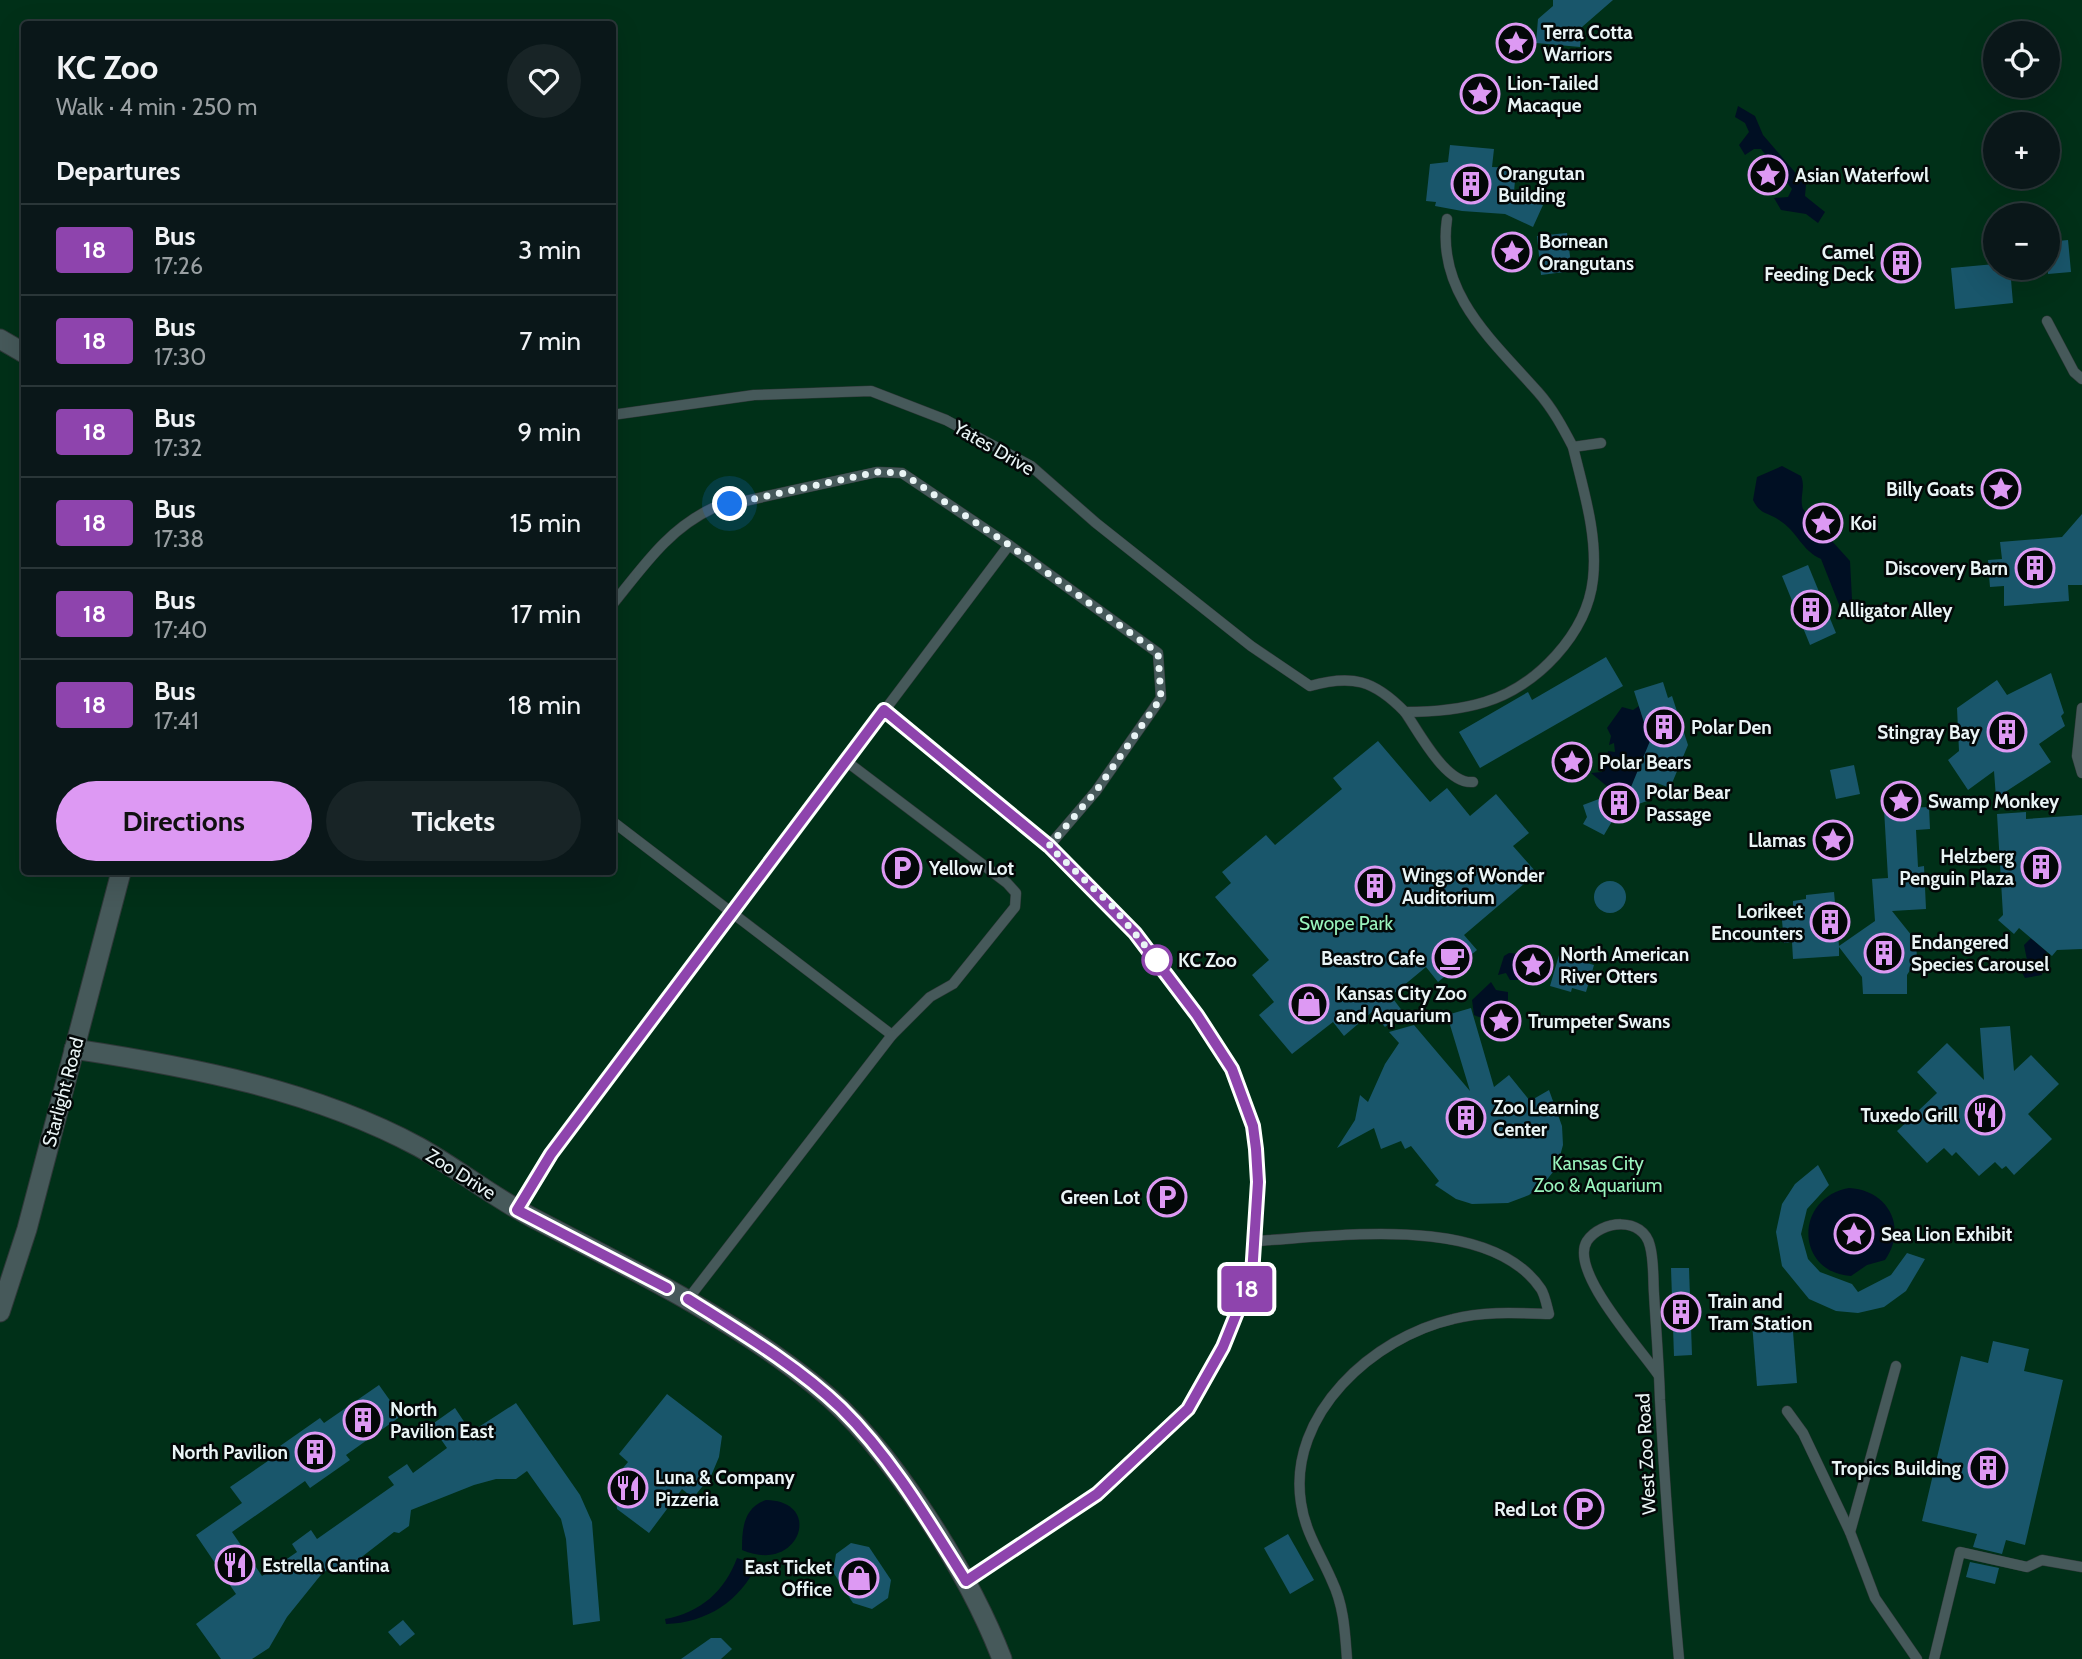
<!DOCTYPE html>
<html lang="en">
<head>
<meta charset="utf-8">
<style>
	body { margin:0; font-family:Cabin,sans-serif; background:#182426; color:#f1f3f6; height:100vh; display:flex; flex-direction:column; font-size:26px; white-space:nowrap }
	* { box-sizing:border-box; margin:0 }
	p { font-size:23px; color:#999fa2 }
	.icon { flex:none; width:38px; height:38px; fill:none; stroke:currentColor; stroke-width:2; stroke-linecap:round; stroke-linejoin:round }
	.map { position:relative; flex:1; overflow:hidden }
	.side { position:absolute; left:21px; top:21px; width:595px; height:854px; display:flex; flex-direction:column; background:#0a1719; border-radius:7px; box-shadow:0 7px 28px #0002,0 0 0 2px #2a3638 }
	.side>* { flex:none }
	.badge { padding:0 14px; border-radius:5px; font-size:24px; line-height:46px }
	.fabs { position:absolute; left:1983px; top:21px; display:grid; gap:14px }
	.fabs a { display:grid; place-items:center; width:77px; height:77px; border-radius:50%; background:#0a1719; box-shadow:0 7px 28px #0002,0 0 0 2px #2a3638; font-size:35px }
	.you { position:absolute; width:35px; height:35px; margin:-18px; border:5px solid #fff; border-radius:50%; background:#1a73e8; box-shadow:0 0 0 10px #1a73e833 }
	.map>.badge { position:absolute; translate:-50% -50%; box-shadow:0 0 0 4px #fff }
	h2 { padding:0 35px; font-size:26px; line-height:63px }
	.round { display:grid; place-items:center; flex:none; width:74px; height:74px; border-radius:37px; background:#182426 }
	.overview { display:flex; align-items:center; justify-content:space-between; height:119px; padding:0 35px }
	h1 { font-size:33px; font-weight:800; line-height:52px }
	.button { display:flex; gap:14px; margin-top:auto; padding:14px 35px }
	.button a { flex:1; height:80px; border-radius:42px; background:#dd99f3; color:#111; font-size:28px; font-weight:800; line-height:80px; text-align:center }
	.button a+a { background:#182426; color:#f1f3f6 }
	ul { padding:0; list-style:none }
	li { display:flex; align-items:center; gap:21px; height:91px; padding:0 35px; border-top:2px solid #2a3638 }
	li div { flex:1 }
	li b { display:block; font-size:26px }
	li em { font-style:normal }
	li .badge { min-width:77px; font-weight:700; text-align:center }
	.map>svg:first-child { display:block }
	.green { fill:#003018; fill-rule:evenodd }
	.water { fill:#000f23 }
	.building { fill:#19566b }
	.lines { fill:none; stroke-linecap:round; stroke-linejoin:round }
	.lane-casing { stroke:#2f3839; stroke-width:11 }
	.street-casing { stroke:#2f3839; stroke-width:21 }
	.lane { stroke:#46595a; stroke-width:10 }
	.street { stroke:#46595a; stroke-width:19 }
	.line-casing { stroke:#fff; stroke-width:16 }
	.line { stroke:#8e44ad; stroke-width:10 }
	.walk { stroke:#e9f4f5; stroke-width:7; stroke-dasharray:0 12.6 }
	.stop-dot { fill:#fff; stroke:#8e44ad; stroke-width:3.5 }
	.labels { text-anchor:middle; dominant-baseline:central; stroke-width:5; stroke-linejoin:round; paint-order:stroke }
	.poi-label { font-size:19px; font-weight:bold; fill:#e9f4f5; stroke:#030808; text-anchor:start }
	.street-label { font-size:19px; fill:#e9f4f5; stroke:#030808 }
	.park-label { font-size:19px; fill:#9af5be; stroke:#030808 }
	.stop-label { font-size:19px; font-weight:bold; fill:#e9f4f5; stroke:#030808; text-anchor:start }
</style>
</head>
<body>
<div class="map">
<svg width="2082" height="1659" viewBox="0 0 2082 1659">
	<rect width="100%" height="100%" fill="#0e1f21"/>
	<path class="green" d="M0 0H2082V1659H0ZM24 24H612V872H24ZM1995 33H2048V86H1995ZM1995 124H2048V177H1995ZM1995 215H2048V268H1995Z"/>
	<g class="water">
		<path d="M1738 106 1755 116 1763 135 1806 185 1805 196 1825 212 1818 223 1806 214 1781 210 1774 198 1788 197 1792 189 1761 149H1754L1745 155 1739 145 1749 132 1745 123 1735 117Z"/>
		<path d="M1782 466 1801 476C1806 488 1799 497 1803 509L1850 561 1852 599 1847 609 1840 607 1821 559C1802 551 1797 531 1779 520 1768 512 1760 515 1753 500L1757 477Z"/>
		<path d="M1639 706 1650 741 1638 784 1615 793 1591 773 1602 772 1608 751 1615 752 1614 743 1609 745 1611 736 1607 728 1622 707 1633 710Z"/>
		<path d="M2031 938 2047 952 2040 966 2042 975 2025 978 2019 967 2027 960 2024 945Z"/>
		<path d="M1509 953 1521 954 1532 968 1521 980H1510L1506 973 1498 975 1504 956Z"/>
		<path d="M1491 982 1496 990 1508 992V1004C1498 1014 1488 1022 1474 1015L1472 1000Z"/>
		<path d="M1849 1188C1888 1190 1908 1227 1885 1260L1867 1265 1851 1276C1795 1272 1794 1198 1849 1188Z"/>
		<path d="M766 1500C825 1501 799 1575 742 1550 742 1529 743 1508 766 1500Z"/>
		<path d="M737 1558 757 1564C741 1601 706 1623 666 1624L665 1619C700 1613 725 1591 737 1558Z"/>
	</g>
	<g class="building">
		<path d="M1553 0H1613L1582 27 1580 47 1536 43 1538 19 1553 6Z"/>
		<path d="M1450 145 1494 149 1492 167 1516 168 1514 192 1543 205 1533 227 1505 214 1462 211 1435 206 1436 202 1426 201 1430 164 1448 162Z"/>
		<path d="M1567 233 1572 271 1541 275 1537 236Z"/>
		<path d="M2068 240 2071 272 2048 274V242Z"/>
		<path d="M1903 246 1917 273 1900 281 1886 254Z"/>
		<path d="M1995 264V268H2010L2013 303 1955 309 1951 268Z"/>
		<path d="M2082 514V585H2068L2069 601 2004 606V586L1990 587 1989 575 1988 560 2002 559 2000 542 2062 537Z"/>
		<path d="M1808 565 1836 633 1810 645 1782 576Z"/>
		<path d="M1606 657 1623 686 1480 768 1459 732 1528 692 1532 700Z"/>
		<path d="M2051 673 2064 713 2061 716 2065 726 2039 744 2051 762 1996 798 1994 771 1968 790 1948 760 1959 751 1957 708 1997 680 2007 695Z"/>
		<path d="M1663 682 1668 698 1672 696 1688 745 1670 788 1657 783 1650 800 1618 811 1604 835 1583 824 1587 817 1583 805 1631 787 1650 741 1634 691Z"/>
		<path d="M1378 741 1430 802 1447 788 1470 816 1496 794 1529 833 1513 846 1537 873 1464 935 1477 950 1438 982 1426 967 1391 996 1403 1012 1385 1027 1372 1012 1344 1036 1333 1022 1292 1054 1259 1015 1274 1002 1252 975 1269 960 1215 897 1231 883 1222 872 1266 835 1275 845 1342 789 1333 778Z"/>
		<path d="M1854 765 1860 794 1836 799 1830 770Z"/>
		<path d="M1929 807 1930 829 1916 830 1918 867 1924 866 1926 909 1892 911 1916 941 1917 959 1907 975V994H1863L1862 977 1839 947V956L1793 959 1792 942 1784 943 1781 909 1793 908V901L1806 899V895L1834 892 1839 946 1875 921 1872 879 1888 878 1884 809Z"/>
		<path d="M2026 812V819L2082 815V949L2057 950 2052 956 2019 928 2014 934 1998 920 2003 915 1997 814Z"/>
		<circle cx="1610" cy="897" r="16"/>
		<path d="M1559 955 1594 965 1586 992 1572 988 1571 992 1550 986Z"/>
		<path d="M1471 1008 1494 1087 1509 1075 1530 1101 1549 1090 1562 1126 1563 1145 1557 1167 1545 1182 1529 1195 1508 1203 1472 1204 1456 1199 1435 1185 1439 1181 1411 1146 1405 1149 1401 1141 1381 1149 1374 1128 1337 1148 1355 1120 1360 1095 1368 1102 1385 1064 1399 1043 1389 1032 1414 1025 1470 1091 1447 1015Z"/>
		<path d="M2010 1026 2014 1071 2031 1055 2059 1084 2028 1114 2052 1139 2014 1175 2006 1166 2002 1169 1995 1162 1979 1176 1956 1152 1952 1156 1944 1148 1927 1163 1897 1131 1937 1093 1917 1072 1947 1043 1984 1080 1980 1028Z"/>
		<path d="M1818 1165 1829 1185 1807 1209 1801 1234 1808 1259 1820 1272 1852 1284 1858 1292 1891 1275 1907 1253 1925 1259 1906 1291 1884 1307 1858 1313 1836 1311 1809 1299 1782 1266 1776 1232 1782 1204 1795 1184Z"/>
		<path d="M1671 1268H1689L1692 1355 1674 1356Z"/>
		<path d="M1792 1319 1797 1383 1757 1386 1752 1323Z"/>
		<path d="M1993 1341 2029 1349 2024 1371 2063 1380 2025 1545 2006 1540 2002 1554 1973 1547 1977 1534 1922 1521 1961 1356 1988 1363Z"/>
		<path d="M379 1385 401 1416 346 1455 350 1460 310 1488 305 1481 232 1532 262 1576 297 1552 292 1544 311 1530 317 1539 394 1485 388 1477 407 1464 413 1473 447 1448 431 1425 455 1408 471 1432 516 1403 580 1495 592 1522 600 1621 573 1625 566 1539 561 1519 527 1471 516 1479H496L474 1485 411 1510 409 1526 399 1533 394 1532 350 1566 329 1568 320 1576 287 1617 269 1648 252 1659H221L196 1624 236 1594 196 1535 242 1503 230 1487 284 1450 280 1446 320 1418 324 1423Z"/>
		<path d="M667 1394 722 1436 719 1457 711 1476 693 1498 682 1489 649 1533 617 1509 614 1479 628 1462 619 1454Z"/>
		<path d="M1288 1534 1314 1580 1290 1594 1264 1548Z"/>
		<path d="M851 1543 869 1547 891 1580 888 1598 872 1609 853 1603 833 1572 836 1554Z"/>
		<path d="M1970 1562 1999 1568 1995 1584 1966 1577Z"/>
		<path d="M403 1620 415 1634 400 1646 388 1632Z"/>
		<path d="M711 1638H721L732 1649 721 1659H681Z"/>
	</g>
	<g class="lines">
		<defs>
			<g id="lane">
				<path d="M1447 219C1436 293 1493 341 1538 392 1553 409 1563 428 1573 447"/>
				<path d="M2047 321 2074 372 2082 379"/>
				<path d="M612 415 754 395 871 391 946 420 1031 466 1096 523 1251 646 1310 686C1352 674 1374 680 1405 712 1431 712 1459 710 1485 702 1536 687 1587 634 1593 579 1598 535 1583 489 1573 447L1601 443"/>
				<path d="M612 605C643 567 668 529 713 508L877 472 902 473 1009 545"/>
				<path d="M2082 708 2077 756 2082 773"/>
				<path d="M884 710 1049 846 1135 933 1197 1015 1232 1069 1253 1126 1256 1149 1259 1182 1252 1275 1223 1347 1188 1409 1097 1494 966 1581"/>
				<path d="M1405 712C1419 732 1446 785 1473 782"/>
				<path d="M612 821 892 1035 930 997 953 984 1015 907 1016 893 1007 883 846 761"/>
				<path d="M517 1210 551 1154 1009 545 1158 653 1161 698 1096 791 1049 846"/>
				<path d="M1255 1241C1334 1237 1489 1212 1541 1289 1545 1295 1547 1307 1549 1314 1517 1313 1484 1311 1453 1319 1374 1337 1287 1414 1301 1503 1305 1532 1321 1555 1332 1581 1344 1606 1345 1632 1347 1659"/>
				<path d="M688 1299 892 1035"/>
				<path d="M1896 1366 1850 1532 1875 1598 1917 1659"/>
				<path d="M1659 1376C1642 1350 1568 1271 1587 1241 1601 1220 1643 1216 1650 1246 1654 1261 1653 1279 1654 1294 1656 1329 1659 1365 1660 1400 1665 1487 1671 1573 1679 1659"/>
				<path d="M1787 1411 1803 1433 1850 1532"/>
				<path d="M1934 1659 1960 1552 2027 1567 2042 1560 2082 1567"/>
			</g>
			<g id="street">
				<path d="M0 339 24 353"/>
				<path d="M74 1049C192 1067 313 1090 419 1147 458 1169 493 1197 533 1218 631 1269 731 1317 817 1387 889 1445 969 1573 1002 1659"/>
				<path d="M0 1312 27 1229 121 872"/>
			</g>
		</defs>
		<use href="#lane" class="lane-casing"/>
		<use href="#street" class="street-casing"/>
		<use href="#lane" class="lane"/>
		<use href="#street" class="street"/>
	</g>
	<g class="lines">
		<defs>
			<path id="line" d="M667 1288 517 1210 551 1154 884 710 1049 846 1135 933 1197 1015 1232 1069 1253 1126 1256 1149 1258 1182 1252 1275 1223 1347 1188 1409 1097 1494 966 1581C929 1522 891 1457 841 1408 796 1365 740 1332 688 1299"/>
		</defs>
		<use href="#line" class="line-casing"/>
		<use href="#line" class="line"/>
		<path class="walk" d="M730 504 877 472 902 473 1009 545 1158 653 1161 698 1096 791 1049 846 1112 906 1157 960"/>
	</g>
	<defs>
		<symbol id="sight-ring" viewBox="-11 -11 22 22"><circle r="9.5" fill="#030808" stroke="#dd99f3" stroke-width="1.5"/><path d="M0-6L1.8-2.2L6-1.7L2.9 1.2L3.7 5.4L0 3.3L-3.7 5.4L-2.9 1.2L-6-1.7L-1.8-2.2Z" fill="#dd99f3"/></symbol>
		<symbol id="building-ring" viewBox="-11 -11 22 22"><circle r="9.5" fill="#030808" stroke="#dd99f3" stroke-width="1.5"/><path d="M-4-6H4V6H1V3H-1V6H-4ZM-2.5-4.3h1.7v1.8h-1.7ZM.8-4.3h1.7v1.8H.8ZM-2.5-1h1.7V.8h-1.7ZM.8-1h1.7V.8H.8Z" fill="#dd99f3"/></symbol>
		<symbol id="parking-ring" viewBox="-11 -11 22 22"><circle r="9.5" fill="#030808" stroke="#dd99f3" stroke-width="1.5"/><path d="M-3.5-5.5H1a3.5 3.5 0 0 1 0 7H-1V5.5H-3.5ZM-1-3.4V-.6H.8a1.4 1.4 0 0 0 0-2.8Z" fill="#dd99f3"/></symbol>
		<symbol id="cafe-ring" viewBox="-11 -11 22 22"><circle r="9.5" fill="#030808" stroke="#dd99f3" stroke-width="1.5"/><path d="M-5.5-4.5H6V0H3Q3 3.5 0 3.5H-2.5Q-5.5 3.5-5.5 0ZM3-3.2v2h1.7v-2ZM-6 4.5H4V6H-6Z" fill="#dd99f3"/></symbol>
		<symbol id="shop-ring" viewBox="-11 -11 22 22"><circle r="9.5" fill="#030808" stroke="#dd99f3" stroke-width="1.5"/><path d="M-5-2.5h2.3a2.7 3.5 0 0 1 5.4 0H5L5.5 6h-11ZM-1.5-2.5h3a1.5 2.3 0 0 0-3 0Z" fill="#dd99f3"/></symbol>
		<symbol id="restaurant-ring" viewBox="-11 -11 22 22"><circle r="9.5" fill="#030808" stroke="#dd99f3" stroke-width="1.5"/><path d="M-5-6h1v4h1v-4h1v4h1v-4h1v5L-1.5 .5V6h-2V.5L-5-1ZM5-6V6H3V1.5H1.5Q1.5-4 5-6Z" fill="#dd99f3"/></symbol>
	</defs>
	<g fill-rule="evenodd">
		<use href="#sight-ring" x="1494" y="21" width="44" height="44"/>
		<use href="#sight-ring" x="1458" y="72" width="44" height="44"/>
		<use href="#sight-ring" x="1746" y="153" width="44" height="44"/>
		<use href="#building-ring" x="1449" y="162" width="44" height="44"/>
		<use href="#sight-ring" x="1490" y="230" width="44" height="44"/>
		<use href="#building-ring" x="1879" y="241" width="44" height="44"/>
		<use href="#sight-ring" x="1979" y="467" width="44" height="44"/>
		<use href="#sight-ring" x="1801" y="501" width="44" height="44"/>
		<use href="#building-ring" x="2013" y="546" width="44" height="44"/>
		<use href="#building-ring" x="1789" y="588" width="44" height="44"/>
		<use href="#building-ring" x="1642" y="705" width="44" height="44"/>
		<use href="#building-ring" x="1985" y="710" width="44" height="44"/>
		<use href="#sight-ring" x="1550" y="740" width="44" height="44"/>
		<use href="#sight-ring" x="1879" y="779" width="44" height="44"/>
		<use href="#building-ring" x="1597" y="781" width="44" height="44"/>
		<use href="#sight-ring" x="1811" y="818" width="44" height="44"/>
		<use href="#building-ring" x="2019" y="845" width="44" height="44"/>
		<use href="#parking-ring" x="880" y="846" width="44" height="44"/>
		<use href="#building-ring" x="1353" y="864" width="44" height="44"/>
		<use href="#building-ring" x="1808" y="900" width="44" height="44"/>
		<use href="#building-ring" x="1862" y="931" width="44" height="44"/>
		<use href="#cafe-ring" x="1430" y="936" width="44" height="44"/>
		<use href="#sight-ring" x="1511" y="943" width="44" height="44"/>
		<use href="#shop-ring" x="1287" y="982" width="44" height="44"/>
		<use href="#sight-ring" x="1479" y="999" width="44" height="44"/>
		<use href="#restaurant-ring" x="1963" y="1093" width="44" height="44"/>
		<use href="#building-ring" x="1444" y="1096" width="44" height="44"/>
		<use href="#parking-ring" x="1145" y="1175" width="44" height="44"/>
		<use href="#sight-ring" x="1832" y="1212" width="44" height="44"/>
		<use href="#building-ring" x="1659" y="1290" width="44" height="44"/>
		<use href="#building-ring" x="341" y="1398" width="44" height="44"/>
		<use href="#building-ring" x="293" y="1430" width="44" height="44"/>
		<use href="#building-ring" x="1966" y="1446" width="44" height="44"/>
		<use href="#restaurant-ring" x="606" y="1466" width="44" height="44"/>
		<use href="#parking-ring" x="1562" y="1487" width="44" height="44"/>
		<use href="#restaurant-ring" x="213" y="1543" width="44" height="44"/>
		<use href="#shop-ring" x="837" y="1556" width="44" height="44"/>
	</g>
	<circle class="stop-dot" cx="1157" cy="960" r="14"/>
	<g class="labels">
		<g class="poi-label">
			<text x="1543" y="32">Terra Cotta<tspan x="1543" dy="22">Warriors</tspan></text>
			<text x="1507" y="83">Lion-Tailed<tspan x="1507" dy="22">Macaque</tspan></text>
			<text x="1498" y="173">Orangutan<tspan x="1498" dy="22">Building</tspan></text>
			<text x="1795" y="175">Asian Waterfowl</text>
			<text x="1539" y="241">Bornean<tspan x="1539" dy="22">Orangutans</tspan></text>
			<text x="1874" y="252" text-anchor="end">Camel<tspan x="1874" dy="22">Feeding Deck</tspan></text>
			<text x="1974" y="489" text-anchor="end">Billy Goats</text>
			<text x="1850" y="523">Koi</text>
			<text x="2008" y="568" text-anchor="end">Discovery Barn</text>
			<text x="1838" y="610">Alligator Alley</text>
			<text x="1691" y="727">Polar Den</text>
			<text x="1980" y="732" text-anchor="end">Stingray Bay</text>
			<text x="1599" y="762">Polar Bears</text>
			<text x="1646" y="792">Polar Bear<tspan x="1646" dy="22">Passage</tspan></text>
			<text x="1928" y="801">Swamp Monkey</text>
			<text x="1806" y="840" text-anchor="end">Llamas</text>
			<text x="2014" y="856" text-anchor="end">Helzberg<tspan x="2014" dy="22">Penguin Plaza</tspan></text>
			<text x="929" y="868">Yellow Lot</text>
			<text x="1402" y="875">Wings of Wonder<tspan x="1402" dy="22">Auditorium</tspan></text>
			<text x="1803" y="911" text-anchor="end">Lorikeet<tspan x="1803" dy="22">Encounters</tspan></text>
			<text x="1911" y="942">Endangered<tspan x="1911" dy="22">Species Carousel</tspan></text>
			<text x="1560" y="954">North American<tspan x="1560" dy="22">River Otters</tspan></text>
			<text x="1425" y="958" text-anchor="end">Beastro Cafe</text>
			<text x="1336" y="993">Kansas City Zoo<tspan x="1336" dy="22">and Aquarium</tspan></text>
			<text x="1528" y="1021">Trumpeter Swans</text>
			<text x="1493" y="1107">Zoo Learning<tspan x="1493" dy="22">Center</tspan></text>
			<text x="1958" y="1115" text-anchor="end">Tuxedo Grill</text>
			<text x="1140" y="1197" text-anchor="end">Green Lot</text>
			<text x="1881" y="1234">Sea Lion Exhibit</text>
			<text x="1708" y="1301">Train and<tspan x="1708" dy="22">Tram Station</tspan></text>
			<text x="390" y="1409">North<tspan x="390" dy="22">Pavilion East</tspan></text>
			<text x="288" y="1452" text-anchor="end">North Pavilion</text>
			<text x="1961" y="1468" text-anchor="end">Tropics Building</text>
			<text x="655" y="1477">Luna &amp; Company<tspan x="655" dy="22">Pizzeria</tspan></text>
			<text x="1557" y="1509" text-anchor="end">Red Lot</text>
			<text x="262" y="1565">Estrella Cantina</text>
			<text x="832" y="1567" text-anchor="end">East Ticket<tspan x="832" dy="22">Office</tspan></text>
		</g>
		<g class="street-label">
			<text transform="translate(994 448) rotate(30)">Yates Drive</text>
			<text transform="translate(63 1092) rotate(-75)">Starlight Road</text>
			<text transform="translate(461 1174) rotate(32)">Zoo Drive</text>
			<text transform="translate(1646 1454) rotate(-93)">West Zoo Road</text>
		</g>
		<g class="park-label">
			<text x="1346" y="923">Swope Park</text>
			<text x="1598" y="1163">Kansas City<tspan x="1598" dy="22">Zoo &amp; Aquarium</tspan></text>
		</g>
		<g class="stop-label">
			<text x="1178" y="960">KC Zoo</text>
		</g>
	</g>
</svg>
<div class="fabs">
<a><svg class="icon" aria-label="locate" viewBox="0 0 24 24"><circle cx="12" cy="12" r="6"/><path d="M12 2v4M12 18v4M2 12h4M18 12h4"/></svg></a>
<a>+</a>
<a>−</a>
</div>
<div class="you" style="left:730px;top:504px"></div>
<b class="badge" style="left:1247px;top:1289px;background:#8e44ad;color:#fff">18</b>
<section class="side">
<div class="overview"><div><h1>KC Zoo</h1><p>Walk · 4 min · 250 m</p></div><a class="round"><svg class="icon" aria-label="heart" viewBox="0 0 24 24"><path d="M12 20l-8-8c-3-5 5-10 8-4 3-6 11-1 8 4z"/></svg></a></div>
<h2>Departures</h2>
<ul>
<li><span class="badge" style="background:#8e44ad;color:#fff">18</span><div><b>Bus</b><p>17:26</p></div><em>3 min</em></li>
<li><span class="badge" style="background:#8e44ad;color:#fff">18</span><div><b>Bus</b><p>17:30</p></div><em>7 min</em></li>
<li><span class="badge" style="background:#8e44ad;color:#fff">18</span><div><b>Bus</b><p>17:32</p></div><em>9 min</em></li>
<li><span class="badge" style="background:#8e44ad;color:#fff">18</span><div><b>Bus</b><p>17:38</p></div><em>15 min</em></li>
<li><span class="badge" style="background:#8e44ad;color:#fff">18</span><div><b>Bus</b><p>17:40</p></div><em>17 min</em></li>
<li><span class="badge" style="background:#8e44ad;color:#fff">18</span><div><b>Bus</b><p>17:41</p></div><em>18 min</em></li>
</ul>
<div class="button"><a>Directions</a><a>Tickets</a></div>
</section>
</div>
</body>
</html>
